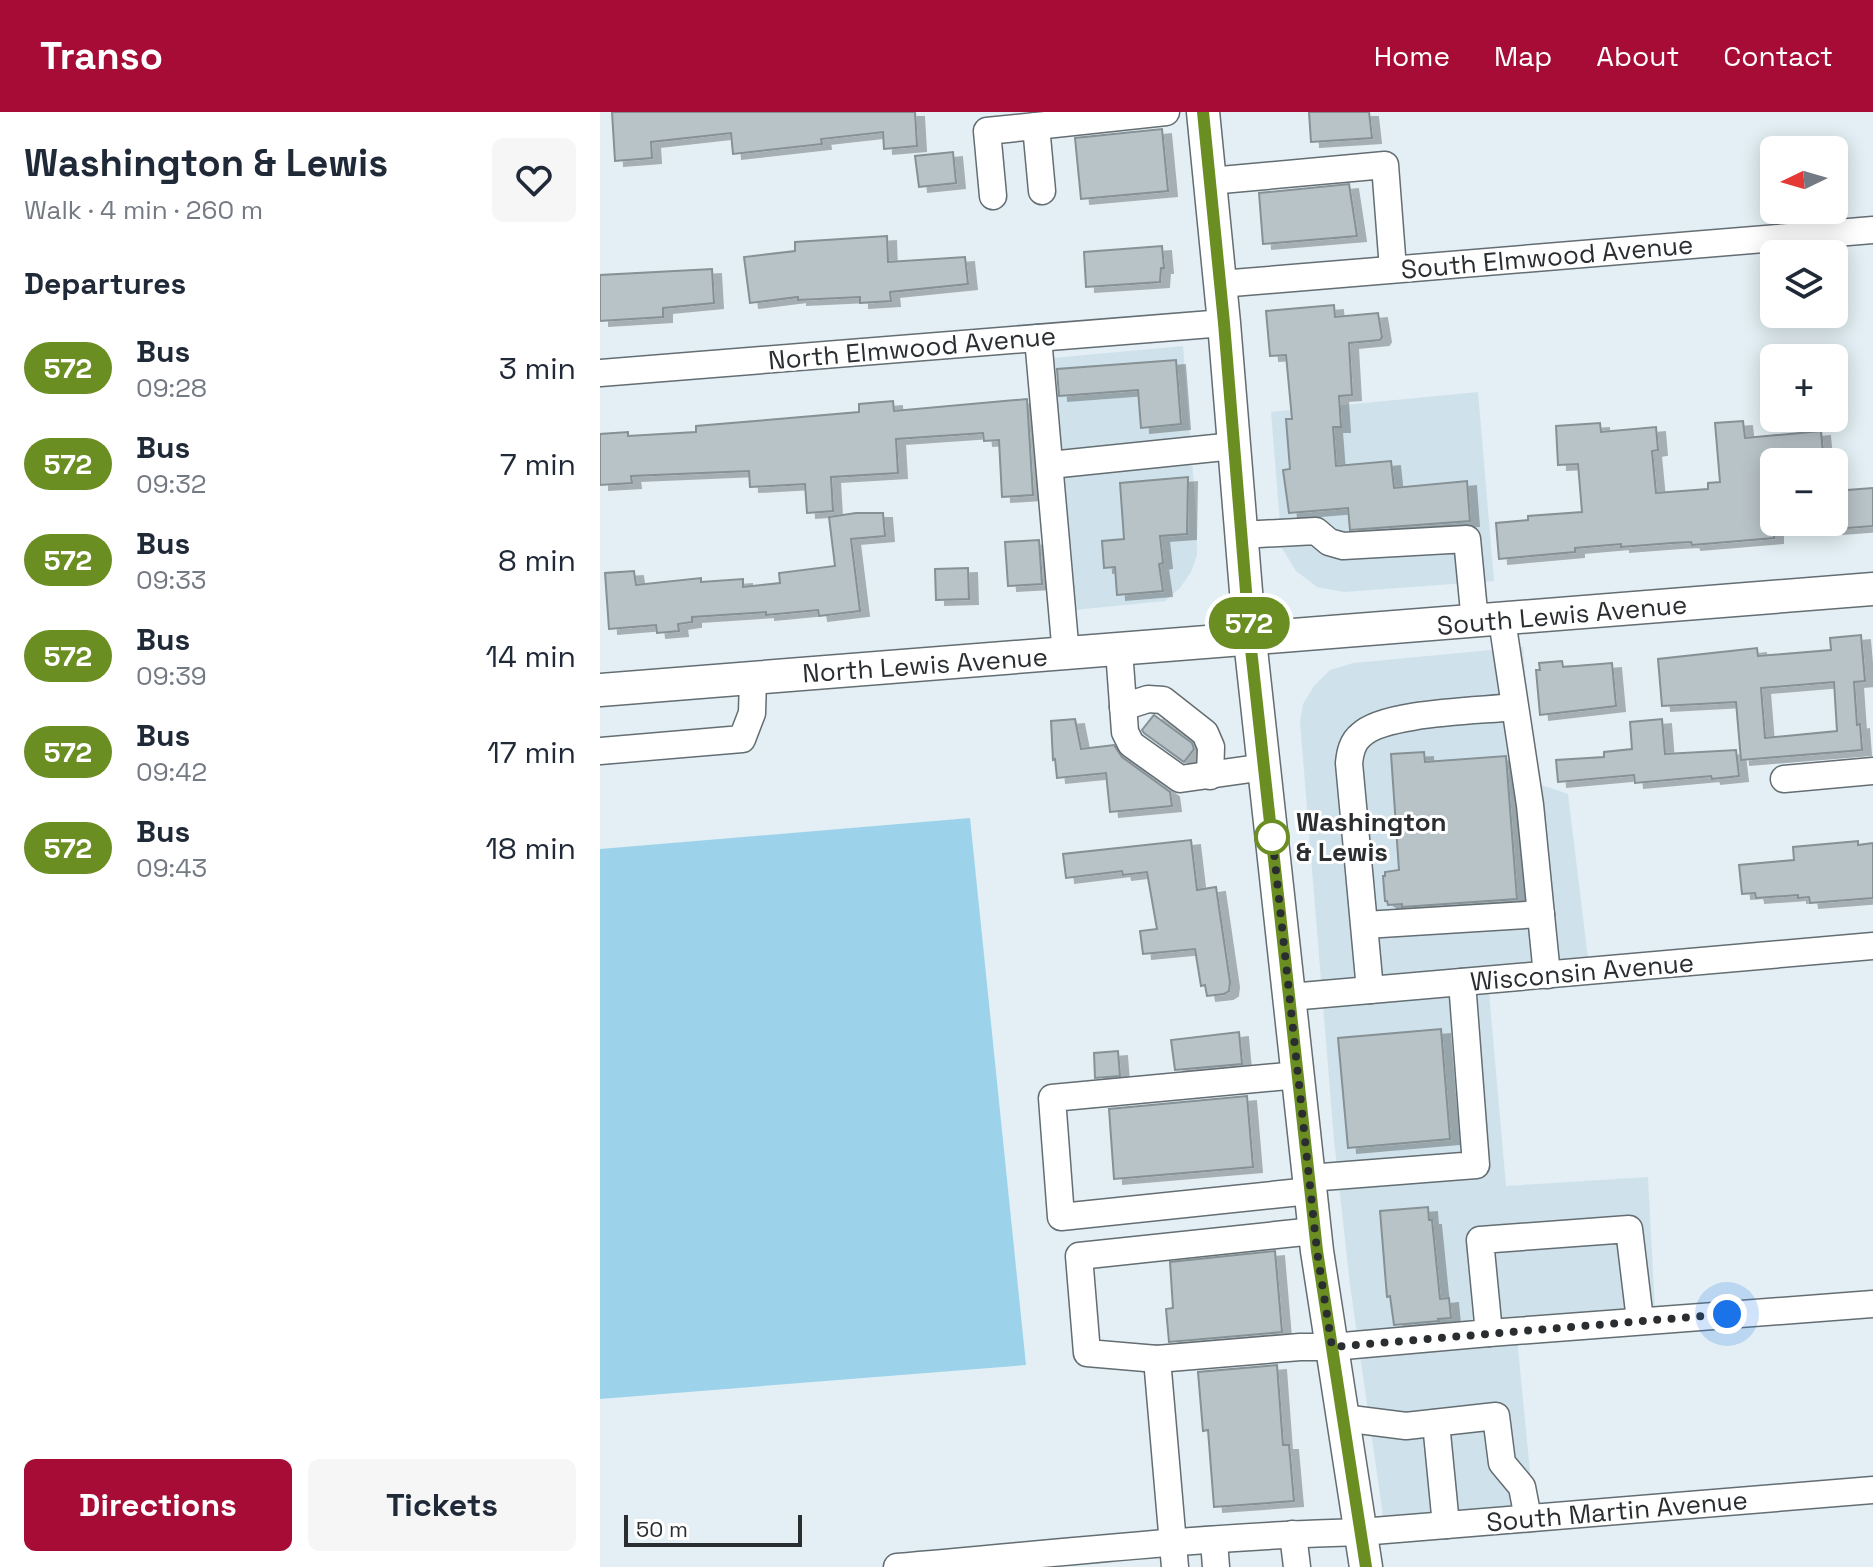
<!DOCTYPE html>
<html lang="en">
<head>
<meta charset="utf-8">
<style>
	body { margin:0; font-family:"Space Grotesk",sans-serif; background:#f6f6f7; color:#1f2937; height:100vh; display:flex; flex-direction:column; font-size:30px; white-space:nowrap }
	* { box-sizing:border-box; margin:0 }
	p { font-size:26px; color:#747a83 }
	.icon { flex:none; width:44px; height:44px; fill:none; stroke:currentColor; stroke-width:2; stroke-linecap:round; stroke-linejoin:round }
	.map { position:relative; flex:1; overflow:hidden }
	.drawer { display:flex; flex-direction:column; background:#fff; width:600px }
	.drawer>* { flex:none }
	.badge { padding:0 16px; border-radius:26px; font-size:28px; line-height:52px }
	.needle { width:52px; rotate:265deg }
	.buttons { position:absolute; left:1160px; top:24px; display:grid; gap:16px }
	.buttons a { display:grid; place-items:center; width:88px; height:88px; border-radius:12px; background:#fff; box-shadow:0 4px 20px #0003; font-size:40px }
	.scale { position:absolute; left:24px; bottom:20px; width:178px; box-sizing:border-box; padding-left:8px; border:4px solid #2a2e30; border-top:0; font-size:22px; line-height:28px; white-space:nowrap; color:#2a2e30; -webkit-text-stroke:6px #fff; paint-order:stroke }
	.you { position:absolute; width:40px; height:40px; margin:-20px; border:6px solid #fff; border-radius:50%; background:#1a73e8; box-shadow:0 0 0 12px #1a73e833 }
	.map>.badge { position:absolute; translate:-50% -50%; box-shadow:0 0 0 4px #fff }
	h2 { padding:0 24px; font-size:30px; line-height:72px }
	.round { display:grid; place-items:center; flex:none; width:84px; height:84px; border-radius:12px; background:#f6f6f7 }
	.headline { display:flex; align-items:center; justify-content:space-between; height:136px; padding:0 24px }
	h1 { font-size:38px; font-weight:600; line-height:60px }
	.button { display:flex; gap:16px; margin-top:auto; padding:16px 24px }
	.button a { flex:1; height:92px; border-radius:12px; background:#a60c36; color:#fff; font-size:32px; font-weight:600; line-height:92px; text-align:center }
	.button a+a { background:#f6f6f7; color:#1f2937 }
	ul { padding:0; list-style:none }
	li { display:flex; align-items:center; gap:24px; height:96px; padding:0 24px }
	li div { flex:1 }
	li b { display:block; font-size:30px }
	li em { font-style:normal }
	li .badge { min-width:88px; font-weight:700; text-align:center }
	header { display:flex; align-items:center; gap:48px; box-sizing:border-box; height:112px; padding:0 40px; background:#a60c36; color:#fff }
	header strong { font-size:38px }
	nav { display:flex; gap:44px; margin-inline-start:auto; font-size:28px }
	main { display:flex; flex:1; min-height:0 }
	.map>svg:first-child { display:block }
	.built { fill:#cfe2eb }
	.green { fill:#9dd3ea }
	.building { fill:#b8c3c8; stroke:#869195; stroke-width:2; fill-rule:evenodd; filter:url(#shadow) }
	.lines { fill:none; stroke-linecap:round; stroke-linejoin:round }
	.minor-casing { stroke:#636d72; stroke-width:29 }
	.major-casing { stroke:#636d72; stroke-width:35 }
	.minor { stroke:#fff; stroke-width:26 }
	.major { stroke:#fff; stroke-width:32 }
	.line-casing { stroke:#fff; stroke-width:18 }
	.line { stroke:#6b8e23; stroke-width:12 }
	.walk { stroke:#2a2e30; stroke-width:8; stroke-dasharray:0 14.4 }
	.stop-dot { fill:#fff; stroke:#6b8e23; stroke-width:4 }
	.labels { text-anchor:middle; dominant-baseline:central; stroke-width:6; stroke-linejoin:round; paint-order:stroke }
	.street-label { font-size:26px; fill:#2a2e30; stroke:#fff }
	.stop-label { font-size:26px; font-weight:bold; fill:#2a2e30; stroke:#fff; text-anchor:start }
</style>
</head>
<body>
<header>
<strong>Transo</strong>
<nav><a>Home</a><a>Map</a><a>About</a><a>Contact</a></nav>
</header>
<main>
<section class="drawer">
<div class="headline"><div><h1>Washington &amp; Lewis</h1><p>Walk · 4 min · 260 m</p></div><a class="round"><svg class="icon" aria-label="heart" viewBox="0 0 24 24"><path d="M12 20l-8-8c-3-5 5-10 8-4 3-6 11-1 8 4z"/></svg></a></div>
<h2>Departures</h2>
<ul>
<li><span class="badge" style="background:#6b8e23;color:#fff">572</span><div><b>Bus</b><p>09:28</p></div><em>3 min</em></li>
<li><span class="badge" style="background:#6b8e23;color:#fff">572</span><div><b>Bus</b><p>09:32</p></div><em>7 min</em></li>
<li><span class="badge" style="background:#6b8e23;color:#fff">572</span><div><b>Bus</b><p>09:33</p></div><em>8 min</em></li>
<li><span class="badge" style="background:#6b8e23;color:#fff">572</span><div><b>Bus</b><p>09:39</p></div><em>14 min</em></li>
<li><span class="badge" style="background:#6b8e23;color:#fff">572</span><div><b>Bus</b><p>09:42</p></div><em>17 min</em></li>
<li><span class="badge" style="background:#6b8e23;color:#fff">572</span><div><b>Bus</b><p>09:43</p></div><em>18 min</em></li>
</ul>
<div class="button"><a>Directions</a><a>Tickets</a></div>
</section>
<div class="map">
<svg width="1273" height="1455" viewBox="0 0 1273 1455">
	<defs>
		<filter id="shadow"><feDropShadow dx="9" dy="5" stdDeviation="0" flood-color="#0004"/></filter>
	</defs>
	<rect width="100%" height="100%" fill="#e3eff4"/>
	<g class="built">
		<path d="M583 234 596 399 597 443 591 460 580 476 565 489 464 499 441 247Z"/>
		<path d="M878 280 894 469 744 480 717 475 696 459 682 436 671 300Z"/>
		<path d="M923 535 933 670 968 682 991 871 889 880 906 1074 1048 1065 1056 1217 917 1226 936 1421 787 1432 750 1173 734 1028 700 610 703 592 714 574 730 558 753 551Z"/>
	</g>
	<path class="green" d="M370 706 426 1253 0 1287V737Z"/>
	<g class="building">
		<path d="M12 0H315L317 34 284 37 283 20 221 27 222 32 133 42 131 21 51 30 52 46 15 49Z"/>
		<path d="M709 0H769L772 26 711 30Z"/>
		<path d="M562 17 568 79 481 87 475 26Z"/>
		<path d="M353 40 356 71 319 75 315 44Z"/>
		<path d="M749 72 757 124 663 132 659 81Z"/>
		<path d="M287 124 288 150 365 145 368 172 290 180 291 189 260 191V185L198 188V185L150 191 144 145 195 139V130Z"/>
		<path d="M562 134 564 156H561L560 170 486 175 484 140Z"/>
		<path d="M112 157 114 191 63 196V205L0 209V163Z"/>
		<path d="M734 193 735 205 778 201 782 225 780 228 749 231 752 283 739 284 741 315H733L736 354 791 349 794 376 867 369 870 409 750 418 748 396 689 401 683 358 690 357 686 307H692L686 243 670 244 666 199Z"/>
		<path d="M576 248 581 312 541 316 538 278 459 284 457 257Z"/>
		<path d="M427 287 433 383 402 385 399 328 384 329 383 321 296 327 298 361 231 365 233 399 207 401 205 372 150 375 149 359 31 364 32 371 0 373V322L28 320V324L96 320V314L259 300V292L293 289 294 299Z"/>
		<path d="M1143 309 1145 326 1221 319 1223 341 1176 347 1174 350V426L1092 433 1091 430 1072 431 1021 435V432L975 436V440L899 447 896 411 928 408V404L982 400 978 352 958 353 956 314 1000 311 1001 320 1056 315 1058 338 1052 339 1056 381 1108 377V371L1120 370 1115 311Z"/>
		<path d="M588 365 587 422 560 424 563 451 559 452 563 479 517 483 515 455 504 456 502 429 524 427 520 371Z"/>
		<path d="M1273 376V414L1234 417V379Z"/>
		<path d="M256 401H283L285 424 251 427 260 499 219 504 218 498 166 503V500L92 505V510L78 512 79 519 57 521 56 513 9 517 5 461 34 459 36 473 101 466V470L143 467V475L180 471 179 461 235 454 229 405Z"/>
		<path d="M439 428 442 472 408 474 405 430Z"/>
		<path d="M368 456 369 487 336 488 335 457Z"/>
		<path d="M1261 523 1265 569 1254 570 1257 613 1260 612 1262 638 1141 648 1136 590 1062 594 1058 547 1157 536 1158 544 1231 538 1230 526ZM1234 570 1237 619 1165 626 1161 576Z"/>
		<path d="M962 549 963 555 1012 551 1016 594 940 603 936 558H940L939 551Z"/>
		<path d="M554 603 592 631 594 637 584 650 544 621 542 618Z"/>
		<path d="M475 607 481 637 514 633 522 645 570 680 572 694 510 700 506 661 457 666 455 647 453 648 451 609Z"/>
		<path d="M1062 607 1065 642 1136 638 1139 664 1112 667 1111 664 1035 671 1034 663 958 670 956 648 1004 645V640L1032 637 1030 610Z"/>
		<path d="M824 640 825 650 906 644 917 787 802 795V792L788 793 787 789H785L783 764H785V760L799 758 791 642Z"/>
		<path d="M591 728 597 778 616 775 630 870 629 879 624 882 607 884 605 873 601 874 595 837 543 842 540 819 557 817 547 760 523 763 522 759 466 766 463 742Z"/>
		<path d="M1258 729V733L1273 731V786L1210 791 1209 785 1198 786V783L1156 786 1155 781 1142 782 1139 753 1194 748 1193 735Z"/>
		<path d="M841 917 850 1027 748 1036 738 926Z"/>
		<path d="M639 920 642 952 575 958 571 928Z"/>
		<path d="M518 939 520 964 495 966 494 941Z"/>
		<path d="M647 984 653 1055 514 1067 509 997Z"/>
		<path d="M828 1095 829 1108H832L840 1187 849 1186 851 1206 838 1207 839 1209 794 1213 790 1184 787 1185 780 1099Z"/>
		<path d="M675 1139 682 1220 569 1230 566 1197 573 1196 570 1150Z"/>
		<path d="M677 1253 683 1333H689L694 1389 614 1395 608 1318 603 1319 598 1260Z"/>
	</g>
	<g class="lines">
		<defs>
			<g id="minor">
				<path d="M610 69 785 53 793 157"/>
				<path d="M442 79 436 14 566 0"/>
				<path d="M393 84 387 19 436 14"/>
				<path d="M620 172 1273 118"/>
				<path d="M438 226 466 543"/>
				<path d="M0 261 624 211"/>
				<path d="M450 353 634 334"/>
				<path d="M641 423 716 419 729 430 743 434 867 427 875 510"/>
				<path d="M902 508 930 693 947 863"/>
				<path d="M519 538 525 620 531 632 580 667 665 655"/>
				<path d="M523 595 548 587 563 588 605 621 611 635 610 664"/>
				<path d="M0 639 142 627 152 601 153 567"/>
				<path d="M1184 667 1273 659"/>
				<path d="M765 813 941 802"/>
				<path d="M770 878 749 651C750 641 752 630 761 623 784 600 880 599 914 595"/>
				<path d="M690 885 1273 834"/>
				<path d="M698 963 452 986 461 1105 710 1079"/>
				<path d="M709 1066 876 1053 862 870"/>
				<path d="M714 1119 479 1144 487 1241 557 1247 700 1235H732L889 1221 880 1128 1029 1117 1040 1208"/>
				<path d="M889 1221 1273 1192"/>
				<path d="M557 1247 575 1455"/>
				<path d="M743 1306 806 1314 896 1304 902 1351 922 1375 928 1406"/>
				<path d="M836 1311 846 1413"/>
				<path d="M693 1422 697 1455"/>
				<path d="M614 1429 616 1455"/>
				<path d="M297 1455C451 1442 606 1424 761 1420L1273 1378"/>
			</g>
			<g id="major">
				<path d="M603 0 624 211 650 528 717 1139 766 1455"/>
				<path d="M0 578 1273 477"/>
			</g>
		</defs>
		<use href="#minor" class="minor-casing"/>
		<use href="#major" class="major-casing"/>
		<use href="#minor" class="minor"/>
		<use href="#major" class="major"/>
	</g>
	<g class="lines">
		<defs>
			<path id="line" d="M603 0 624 211 650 528 717 1139 766 1455"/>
		</defs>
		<use href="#line" class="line-casing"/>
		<use href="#line" class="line"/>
		<path class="walk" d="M672 725 671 713 717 1139 732 1235 1127 1202"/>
	</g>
	<circle class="stop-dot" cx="672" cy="725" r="16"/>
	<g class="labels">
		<g class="street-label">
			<text transform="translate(947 145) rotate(-5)">South Elmwood Avenue</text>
			<text transform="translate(312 236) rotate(-5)">North Elmwood Avenue</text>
			<text transform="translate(962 503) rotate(-5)">South Lewis Avenue</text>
			<text transform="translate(325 553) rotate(-4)">North Lewis Avenue</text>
			<text transform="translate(982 860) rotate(-5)">Wisconsin Avenue</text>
			<text transform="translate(1017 1399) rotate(-5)">South Martin Avenue</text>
		</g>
		<g class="stop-label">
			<text x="696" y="710">Washington<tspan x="696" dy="30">&amp; Lewis</tspan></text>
		</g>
	</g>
</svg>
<div class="buttons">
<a><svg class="needle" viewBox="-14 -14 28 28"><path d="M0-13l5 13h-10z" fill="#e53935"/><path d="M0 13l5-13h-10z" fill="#747a83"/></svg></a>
<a><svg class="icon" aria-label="layers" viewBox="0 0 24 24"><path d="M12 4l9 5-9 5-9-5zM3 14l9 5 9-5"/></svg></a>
<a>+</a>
<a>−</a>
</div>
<div class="scale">50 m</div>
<div class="you" style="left:1127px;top:1202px"></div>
<b class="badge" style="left:649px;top:511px;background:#6b8e23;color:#fff">572</b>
</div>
</main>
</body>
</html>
